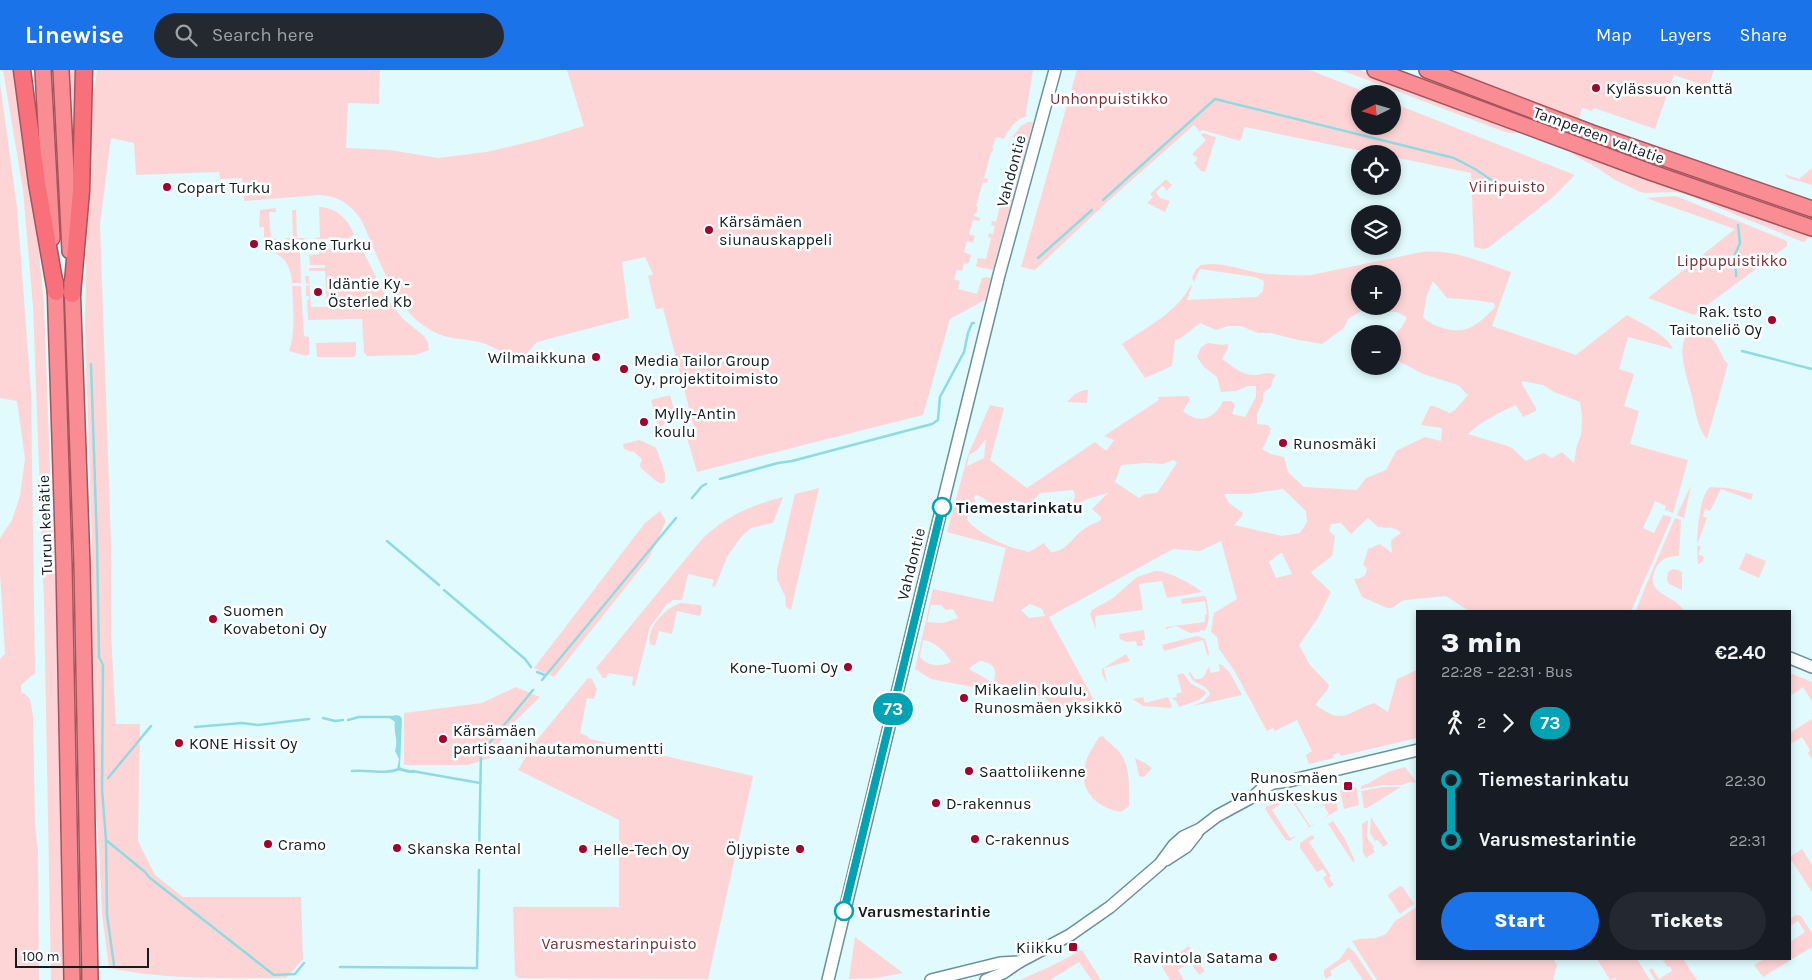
<!DOCTYPE html>
<html lang="en">
<head>
<meta charset="utf-8">
<style>
	body { margin:0; font-family:Karla,sans-serif; background:#242831; color:#f1f3f6; height:100vh; display:flex; flex-direction:column; font-size:19px; white-space:nowrap }
	* { box-sizing:border-box; margin:0 }
	p { font-size:16px; color:#9ea1a6 }
	.icon { flex:none; width:28px; height:28px; fill:none; stroke:currentColor; stroke-width:2; stroke-linecap:round; stroke-linejoin:round }
	.map { position:relative; flex:1; overflow:hidden }
	.side { position:absolute; left:1416px; top:540px; width:375px; height:350px; display:flex; flex-direction:column; background:#171b24; border-radius:0px; box-shadow:0 2px 8px #0003 }
	.side>* { flex:none }
	.badge { padding:0 10px; border-radius:16px; font-size:18px; line-height:32px }
	.needle { width:32px; rotate:265deg }
	.controls { position:absolute; left:1351px; top:15px; display:grid; gap:10px }
	.controls a { display:grid; place-items:center; width:50px; height:50px; border-radius:50%; background:#171b24; box-shadow:0 2px 8px #0003; font-size:25px }
	.scale { position:absolute; left:15px; bottom:12px; width:134px; box-sizing:border-box; padding-left:5px; border:2px solid #0e1f21; border-top:0; font-size:14px; line-height:18px; white-space:nowrap; color:#0e1f21; -webkit-text-stroke:4px #fff; paint-order:stroke }
	.map>.badge { position:absolute; translate:-50% -50%; box-shadow:0 0 0 2px #fff }
	.legs { display:flex; align-items:center; gap:8px; height:55px; padding:0 25px; font-size:16px }
	.legs p { margin-inline-start:auto }
	.summary { display:flex; align-items:center; justify-content:space-between; height:85px; padding:0 25px }
	h1 { font-size:28px; font-weight:800; line-height:38px }
	.cta { display:flex; gap:10px; margin-top:auto; padding:10px 25px }
	.cta a { flex:1; height:58px; border-radius:30px; background:#1a73e8; color:#fff; font-size:20px; font-weight:800; line-height:58px; text-align:center }
	.cta a+a { background:#242831; color:#f1f3f6 }
	ul { padding:0 25px; list-style:none }
	li { display:flex; align-items:center; gap:18px; height:60px; font-size:19px }
	li i { display:grid; place-items:center; width:8px; height:100%; margin:0 6px; background:currentColor }
	li i::after { content:''; width:12px; height:12px; margin:-6px; border:4px solid; border-radius:50%; background:#171b24 }
	li p { margin-inline-start:auto }
	li:first-child i { background:linear-gradient(#0000 50%,currentColor 0) }
	li:last-child i { background:linear-gradient(currentColor 50%,#0000 0) }
	header { display:flex; align-items:center; gap:30px; box-sizing:border-box; height:70px; padding:0 25px; background:#1a73e8; color:#fff }
	header strong { font-size:24px }
	nav { display:flex; gap:28px; margin-inline-start:auto; font-size:18px }
	.search { width:350px; height:45px; background:#242831; display:flex; align-items:center; gap:12px; box-sizing:border-box; padding:0 18px; border-radius:28px; color:#9ea1a6; font-size:19px }
	.map>svg:first-child { display:block }
	.green { fill:#fed5d6; fill-rule:evenodd }
	.water { fill:#8edbe2 }
	.lines { fill:none; stroke-linecap:round; stroke-linejoin:round }
	.stream { stroke:#8edbe2; stroke-width:2.5 }
	.tertiary-casing { stroke:#699497; stroke-width:14 }
	.trunk-casing { stroke:#a6545b; stroke-width:18 }
	.motorway-casing { stroke:#a6545b; stroke-width:19 }
	.tertiary { stroke:#fff; stroke-width:11 }
	.trunk { stroke:#fa8c94; stroke-width:15 }
	.motorway { stroke:#f8707a; stroke-width:16 }
	.line-1-casing { stroke:#fff; stroke-width:11 }
	.line-1 { stroke:#00a3b4; stroke-width:8 }
	.poi-dot { fill:#a2012d; stroke:#fff; stroke-width:2 }
	.stop-1-dot { fill:#fff; stroke:#00a3b4; stroke-width:2.5 }
	.labels { text-anchor:middle; dominant-baseline:central; stroke-width:5; stroke-linejoin:round; paint-order:stroke }
	.poi-label { font-size:16px; fill:#0e1f21; stroke:#fff; text-anchor:start }
	.park-label { font-size:16px; fill:#7b2e35; stroke:#fff }
	.street-label { font-size:16px; fill:#0e1f21; stroke:#fff }
	.stop-label { font-size:16px; font-weight:bold; fill:#0e1f21; stroke:#fff; text-anchor:start }
</style>
</head>
<body>
<header>
<strong>Linewise</strong>
<div class="search"><svg class="icon" aria-label="search" viewBox="0 0 24 24"><circle cx="10" cy="10" r="6"/><path d="M15 15l6 6"/></svg>Search here</div>
<nav><a>Map</a><a>Layers</a><a>Share</a></nav>
</header>
<div class="map">
<svg width="1812" height="910" viewBox="0 0 1812 910">
	<rect width="100%" height="100%" fill="#e0fafd"/>
	<g class="green">
		<path d="M3 0H14L33 118 44 236 51 429 57 533 63 910H51L44 533 33 236 23 120Z"/>
		<path d="M70 0H78L76 122Z"/>
		<path d="M97 0H380L379 34 348 33 346 78 390 80 438 88 487 82 541 69 584 56 567 0H1033L1026 43 1027 46C1015 50 1009 58 1004 69L996 67 992 78 994 79 991 83 984 108 988 109 987 113 983 112 976 136 978 137 976 144 974 143V146L980 148 979 151 973 150 969 164 975 166 973 173 967 171 964 182 971 185 969 193 964 194 962 201 957 200 954 209 960 211 958 219 977 224 982 208 986 207 991 208 985 230 950 249 923 345 697 402 687 368 696 365 663 238 656 239 648 206 653 204 645 187 622 192 629 248 537 272 518 293C504 283 491 274 474 271 464 269 454 269 444 266 394 250 381 188 360 148 349 133 338 126 320 125L244 131 242 108 220 109 219 102 136 105 134 73 111 68 100 154 111 473V564L116 654H140L138 771 155 805 183 827H301L303 889 286 908C227 908 166 910 109 898L102 844 99 778 94 723 91 537 92 470 85 258 88 64Z"/>
		<path d="M1077 0H1310L1370 24H1360V56H1392L1393 33 1575 105 1552 128 1488 178 1483 179 1474 177 1471 103 1393 87 1392 84H1376L1245 57 1240 71 1202 60 1200 62 1194 55 1107 132 1035 200 1021 197Z"/>
		<path d="M1341 0H1360L1509 58 1517 63H1509L1502 61Z"/>
		<path d="M1438 0H1714L1708 17 1674 5 1655 59 1594 38 1592 41 1582 38 1578 53Z"/>
		<path d="M0 13 17 137 31 322 35 603 21 615V624L24 623 30 629 33 646 35 753 38 782 39 910H0V589L5 584 0 503V468L12 450 20 426 25 389 17 331 0 328Z"/>
		<path d="M1028 52H1033L993 200 978 197 976 196 978 188 986 189 991 168 988 167 989 163 993 164 995 156 991 155 992 151 996 152 1001 131 998 130 999 126 1003 127 1019 69 1012 67 1021 56Z"/>
		<path d="M1203 63 1216 67 1205 102 1201 101 1194 93 1198 89 1192 84 1206 70 1201 65Z"/>
		<path d="M1588 67 1812 146V154L1585 74Z"/>
		<path d="M1570 83 1583 85 1809 164 1806 171 1803 172 1685 124 1676 122 1646 123 1640 122 1615 110 1596 97Z"/>
		<path d="M1812 98V115L1788 108 1784 104 1799 109Z"/>
		<path d="M1166 109 1172 115 1166 121 1165 117 1162 116 1156 122 1160 128 1170 131 1165 142 1147 133 1153 127 1150 124Z"/>
		<path d="M1676 126 1785 170 1787 172V176L1694 245 1648 228 1735 159 1646 128Z"/>
		<path d="M319 137C337 138 347 148 354 164L350 168 313 169 320 167Z"/>
		<path d="M276 138V142H269L271 168 277 169 278 178 274 175 270 181H264V157H259L260 140Z"/>
		<path d="M292 140H296L297 168H305V170L287 171 285 168H293Z"/>
		<path d="M361 177 387 229 403 249 424 266 428 272 429 280 415 285 367 286 364 282 362 249 308 250 307 230 309 229V226H306V216L309 215 308 213 306 214 305 206H309L311 237H327L325 201H309V198H325V195H310L309 185 319 184V179Z"/>
		<path d="M300 180 301 213H292C291 199 287 189 275 183L280 181Z"/>
		<path d="M1422 182C1454 179 1481 192 1511 202L1492 256 1576 285 1627 245C1640 253 1668 265 1673 279L1628 267 1619 299 1634 304 1624 336 1639 341 1630 374 1688 390 1673 443 1665 440 1666 436 1655 431 1643 458 1654 463 1663 445 1672 447 1631 541H1469L1446 526 1406 530 1402 531 1392 538H1387L1362 527 1354 509C1363 508 1366 507 1367 498L1363 495 1368 479 1380 474 1392 483 1391 470 1401 463C1393 455 1387 459 1378 457L1368 448 1351 464 1341 453 1331 454 1329 461 1335 466 1332 486 1311 502 1313 505 1331 522 1318 548 1299 575 1310 595 1329 615C1328 623 1318 628 1316 635 1344 656 1347 642 1374 633L1388 642 1397 609 1417 600V668L1341 686 1339 683 1333 685 1334 688 1309 694 1306 685 1312 681 1297 650 1275 661 1273 658 1267 661 1234 600 1219 579 1217 567 1211 562 1214 543 1237 529 1221 471 1200 481 1173 479 1049 547 1094 630 1072 633 1056 640 1044 626 1015 625 995 619 993 621 931 609 915 599 933 519 993 532 1006 478 947 462 968 385 990 335 1004 338 990 390 1027 418 1095 372 1105 380H1107L1114 370 1104 366 1159 330 1158 327 1188 326 1190 329 1183 341C1199 355 1215 349 1223 331H1231L1235 334 1232 344 1245 347 1256 327V316H1248L1236 321 1221 322 1217 307 1204 297 1197 287 1201 277 1208 273 1222 275 1228 274V278L1222 289C1232 296 1243 306 1256 305 1265 304 1266 301 1276 305L1272 311 1271 317 1263 323V331L1257 344V354L1268 355 1271 359 1266 372 1262 379 1271 384 1284 387 1288 402 1304 417 1357 420 1366 408 1386 400 1396 381 1425 367 1441 371 1442 358 1421 355 1430 336H1434L1450 343 1455 340 1468 325 1458 315 1423 304 1393 288V266L1401 258 1407 248 1397 242H1385L1379 239 1366 238 1348 249 1344 258 1322 274 1298 270 1271 263H1258L1241 256H1228L1216 260 1200 253 1181 268 1175 270 1172 296 1145 308 1122 274C1147 257 1176 243 1191 215L1192 216 1187 230 1257 227 1263 221 1264 211 1255 207 1200 199 1194 212 1192 208 1196 199 1201 195C1220 191 1241 200 1260 203 1277 205 1294 206 1311 205ZM1360 204H1392V236H1360ZM1433 211 1447 228 1474 230 1494 233 1495 237C1489 244 1479 253 1471 257 1459 265 1431 257 1423 247L1427 225ZM1522 311 1543 315 1554 322 1580 332 1582 345 1581 365 1577 375 1574 393 1562 382 1552 388 1544 383 1526 391 1511 377 1468 364C1481 351 1499 343 1516 335L1523 347 1536 341V338L1522 314ZM986 369 984 388 967 396 969 385 977 380ZM1174 390 1177 393 1157 423 1145 424 1139 428 1115 412 1121 395 1145 393 1163 394ZM1283 419 1306 441 1307 452 1300 463 1282 466 1234 455 1242 446 1243 443 1229 433 1224 424H1249ZM1073 420 1075 424 1073 434 1074 436 1087 429 1108 423 1092 439 1101 447V450C1095 453 1086 457 1080 462 1070 471 1066 481 1051 482L1044 473 1029 482C1006 477 983 467 967 450L968 446 982 440 974 429 975 425C984 425 990 438 1001 436 1005 435 1009 432 1013 430L1029 435 1040 423ZM1280 483H1282L1292 504 1276 508 1269 492ZM1030 534 1042 539 1045 546 1029 548 1021 540ZM931 535H941L946 540 953 539 958 548 943 553 927 552ZM923 570C936 572 945 581 951 592 939 597 929 597 920 587ZM980 591C994 593 997 598 994 611H990L969 599 973 595Z"/>
		<path d="M292 216H301L304 266 309 267V284L306 286 289 281C296 262 293 237 292 216Z"/>
		<path d="M1704 257 1711 258 1708 266C1720 273 1719 285 1728 294L1707 369C1698 360 1695 339 1692 326 1687 305 1668 259 1704 257Z"/>
		<path d="M356 272V284L354 287H317L316 273Z"/>
		<path d="M1084 320H1088L1087 333 1067 332 1075 324Z"/>
		<path d="M670 325 675 344 672 345 659 360 651 330Z"/>
		<path d="M639 370 655 377 657 380 665 403V411L662 414 656 411 641 398 640 395 642 389 633 381 631 382 624 379 623 374Z"/>
		<path d="M1691 416 1684 448 1677 445 1689 419Z"/>
		<path d="M1710 417 1728 418 1753 424 1751 430 1721 419 1710 441 1705 439 1703 446 1707 448 1697 475 1701 477 1698 484 1704 487C1703 491 1702 493 1698 494 1696 478 1697 428 1710 417Z"/>
		<path d="M819 418 791 540 786 537 785 526 777 509V500L795 424Z"/>
		<path d="M783 427 773 453 751 458 741 467 727 487 715 517 712 516 714 510 688 504 682 530H673L667 534 650 557 635 616 632 615 633 607 608 603 606 608H603L596 598 702 469C726 446 752 435 783 427Z"/>
		<path d="M660 441 666 451 649 488 554 607 534 598 645 453Z"/>
		<path d="M1675 448 1681 450 1679 486C1669 486 1661 488 1656 498 1642 525 1677 525 1684 541H1636L1644 520Z"/>
		<path d="M1746 483 1766 491 1759 508 1739 499Z"/>
		<path d="M1673 499 1678 500 1682 502V520L1669 514 1667 510 1668 502Z"/>
		<path d="M1155 501C1166 500 1193 514 1202 522L1167 528 1162 511 1139 514 1143 540 1095 546 1096 560 1090 544 1092 540 1113 528 1137 507Z"/>
		<path d="M1204 526 1206 527C1208 538 1212 552 1204 561L1200 560V562L1190 563 1176 556 1166 559V557L1205 552V545L1207 544 1205 531 1182 534 1181 529Z"/>
		<path d="M681 533 700 535 702 538 700 546 677 541 672 564 659 561 655 576 650 574C646 558 666 537 681 533Z"/>
		<path d="M1144 560 1145 570H1142L1143 576H1137L1136 571 1127 572 1120 569 1119 564Z"/>
		<path d="M1197 566 1205 569 1209 583 1208 587 1203 570 1164 581 1162 575Z"/>
		<path d="M1126 584 1130 591 1104 598 1107 613 1102 604V599Z"/>
		<path d="M1219 594 1222 595 1230 603 1242 625 1193 636 1204 631 1210 624C1206 612 1193 617 1189 603L1190 602 1195 609C1206 610 1204 603 1209 597L1211 603 1220 601Z"/>
		<path d="M1183 603 1191 614 1205 621 1206 624 1199 630 1179 637 1176 631 1172 628 1177 627 1176 624 1182 622 1177 605Z"/>
		<path d="M1790 603 1812 612V631L1803 617 1790 626Z"/>
		<path d="M588 608 592 609 597 619 594 629 587 628 580 663 587 666 590 669 753 706 708 909 519 908 515 905 513 837H619V750L518 700 532 676Z"/>
		<path d="M516 617 540 627 510 656 490 688 468 695H404V643L482 633Z"/>
		<path d="M1143 627 1145 633 1168 627 1172 636 1171 638 1143 636 1133 629Z"/>
		<path d="M1812 649V689L1808 683 1810 680 1802 667 1790 674V663Z"/>
		<path d="M1103 666C1108 673 1115 676 1120 683 1131 696 1129 720 1129 736L1121 742C1098 738 1078 721 1085 695 1087 685 1094 676 1099 667Z"/>
		<path d="M1135 688 1145 693 1152 698 1144 707 1139 706Z"/>
		<path d="M1405 697 1417 713 1410 712 1402 715H1383L1361 719V716L1369 713 1388 702Z"/>
		<path d="M1355 717 1357 720 1359 735 1344 739 1340 720Z"/>
		<path d="M1383 717H1401L1367 738H1364L1361 721Z"/>
		<path d="M1316 720 1334 722 1338 740 1324 748 1329 744 1315 722 1296 734 1310 756 1316 753 1304 761 1309 757 1290 728 1272 740 1290 768 1296 766 1290 771 1286 770 1265 739 1266 737 1302 721Z"/>
		<path d="M1371 747 1388 774 1383 777 1378 770 1375 771 1370 763Z"/>
		<path d="M1368 750 1367 768 1374 777 1373 778 1375 782 1366 788 1363 783 1362 754Z"/>
		<path d="M1333 751 1345 769 1355 791 1353 792 1328 754Z"/>
		<path d="M1312 765 1315 768 1309 772 1331 806 1329 808 1334 815 1329 818 1323 808 1327 805 1323 799 1317 802 1300 778V773Z"/>
		<path d="M1802 779 1812 795V822L1792 791 1790 793V787Z"/>
		<path d="M1400 816 1403 817 1414 834 1400 844 1388 826 1389 824Z"/>
		<path d="M1417 837 1418 889H1553L1557 895 1553 910H1377L1352 871 1359 869 1376 868 1386 864 1395 851Z"/>
		<path d="M1796 845 1801 846 1812 863V877L1763 907 1754 895 1764 889H1790V872L1805 862 1798 851 1790 856V849Z"/>
		<path d="M855 867 903 903 876 908 849 909Z"/>
		<path d="M1189 876 1194 887 1205 901 1199 905 1190 892 1178 900 1184 910H1170L1162 897V894Z"/>
		<path d="M1348 877 1355 883 1373 910H1363L1349 889 1330 901 1332 905 1326 909 1324 905V900L1340 889Z"/>
		<path d="M1082 880 1101 910H1092L1079 892 1050 910H1020L1051 896Z"/>
		<path d="M1597 889H1637L1650 910H1616V908L1610 910Z"/>
		<path d="M1662 889H1683L1697 910H1655L1649 900 1652 898 1659 909 1672 901 1670 896 1668 897Z"/>
	</g>
	<path class="water" d="M396 645 400 646 402 649 400 696 401 698 414 701V703H409L397 700 399 689 395 681C399 668 393 664 395 652L388 647Z"/>
	<g class="lines">
		<g class="stream">
			<path d="M1103 130 1215 29 1454 88C1461 92 1468 95 1475 99 1501 115 1506 128 1540 117"/>
			<path d="M1038 188 1092 140"/>
			<path d="M1736 206V201L1733 189 1740 173 1738 155"/>
			<path d="M1742 281 1812 299"/>
			<path d="M91 294 97 473 99 587 103 595 102 720 106 770"/>
			<path d="M720 409 778 393 792 391 932 354 938 350 940 327 964 282 968 263 972 253H974"/>
			<path d="M692 428 702 416 706 414"/>
			<path d="M387 471 439 515"/>
			<path d="M444 520 525 589 531 597"/>
			<path d="M537 602 545 605"/>
			<path d="M542 610 676 448"/>
			<path d="M323 648 335 651 343 650"/>
			<path d="M348 650 359 647H391"/>
			<path d="M195 657 242 653 258 655 309 649"/>
			<path d="M352 701C368 699 385 705 399 699"/>
			<path d="M412 701 480 713"/>
			<path d="M108 708 151 656"/>
			<path d="M479 785 481 683 533 620"/>
			<path d="M114 895 107 845 106 770 145 802 150 808 274 905 295 904 304 893"/>
			<path d="M340 897 477 898 479 800"/>
		</g>
		<defs>
			<g id="tertiary">
				<path d="M1790 588 1812 597"/>
				<path d="M1166 790 1186 777 1197 763"/>
				<path d="M828 910 945 424 999 205 1055 0"/>
				<path d="M931 910 1000 893 1019 892"/>
				<path d="M986 910 1003 903 1019 892 1070 865 1110 837 1160 794 1174 775 1183 767 1200 759 1217 746 1254 726 1263 718 1273 713 1289 711 1418 680"/>
			</g>
			<g id="trunk">
				<path d="M43 0 52 168"/>
				<path d="M61 0 70 181"/>
				<path d="M1375 0 1650 102 1812 158"/>
				<path d="M1427 0 1592 63 1812 139"/>
				<path d="M55 211 64 495 72 910"/>
				<path d="M72 212 82 495 90 910"/>
			</g>
			<g id="motorway">
				<path d="M22 0 37 113 56 222"/>
				<path d="M72 224 81 121 84 0"/>
			</g>
		</defs>
		<use href="#tertiary" class="tertiary-casing"/>
		<use href="#trunk" class="trunk-casing"/>
		<use href="#motorway" class="motorway-casing"/>
		<use href="#tertiary" class="tertiary"/>
		<use href="#trunk" class="trunk"/>
		<use href="#motorway" class="motorway"/>
	</g>
	<g class="lines">
		<defs>
			<path id="line-1" d="M844 841 942 437"/>
		</defs>
		<use href="#line-1" class="line-1-casing"/>
		<use href="#line-1" class="line-1"/>
	</g>
	<g class="poi-dot">
		<circle cx="1596" cy="18" r="5"/>
		<circle cx="167" cy="117" r="5"/>
		<circle cx="709" cy="160" r="5"/>
		<circle cx="254" cy="174" r="5"/>
		<circle cx="318" cy="222" r="5"/>
		<circle cx="1772" cy="250" r="5"/>
		<circle cx="596" cy="287" r="5"/>
		<circle cx="624" cy="299" r="5"/>
		<circle cx="644" cy="352" r="5"/>
		<circle cx="1283" cy="373" r="5"/>
		<circle cx="213" cy="549" r="5"/>
		<circle cx="848" cy="597" r="5"/>
		<circle cx="964" cy="628" r="5"/>
		<circle cx="443" cy="669" r="5"/>
		<circle cx="179" cy="673" r="5"/>
		<circle cx="969" cy="701" r="5"/>
		<rect x="1343" y="711" width="10" height="10" rx="2.5"/>
		<circle cx="936" cy="733" r="5"/>
		<circle cx="975" cy="769" r="5"/>
		<circle cx="268" cy="774" r="5"/>
		<circle cx="397" cy="778" r="5"/>
		<circle cx="583" cy="779" r="5"/>
		<circle cx="800" cy="779" r="5"/>
		<rect x="1068" y="872" width="10" height="10" rx="2.5"/>
		<circle cx="1273" cy="887" r="5"/>
	</g>
	<g class="stop-1-dot">
		<circle cx="942" cy="437" r="9"/>
		<circle cx="844" cy="841" r="9"/>
	</g>
	<g class="labels">
		<g class="poi-label">
			<text x="1606" y="18">Kylässuon kenttä</text>
			<text x="177" y="117">Copart Turku</text>
			<text x="719" y="151">Kärsämäen<tspan x="719" dy="18">siunauskappeli</tspan></text>
			<text x="264" y="174">Raskone Turku</text>
			<text x="328" y="213">Idäntie Ky -<tspan x="328" dy="18">Österled Kb</tspan></text>
			<text x="1762" y="241" text-anchor="end">Rak. tsto<tspan x="1762" dy="18">Taitoneliö Oy</tspan></text>
			<text x="586" y="287" text-anchor="end">Wilmaikkuna</text>
			<text x="634" y="290">Media Tailor Group<tspan x="634" dy="18">Oy, projektitoimisto</tspan></text>
			<text x="654" y="343">Mylly-Antin<tspan x="654" dy="18">koulu</tspan></text>
			<text x="1293" y="373">Runosmäki</text>
			<text x="223" y="540">Suomen<tspan x="223" dy="18">Kovabetoni Oy</tspan></text>
			<text x="838" y="597" text-anchor="end">Kone-Tuomi Oy</text>
			<text x="974" y="619">Mikaelin koulu,<tspan x="974" dy="18">Runosmäen yksikkö</tspan></text>
			<text x="453" y="660">Kärsämäen<tspan x="453" dy="18">partisaanihautamonumentti</tspan></text>
			<text x="189" y="673">KONE Hissit Oy</text>
			<text x="979" y="701">Saattoliikenne</text>
			<text x="1338" y="707" text-anchor="end">Runosmäen<tspan x="1338" dy="18">vanhuskeskus</tspan></text>
			<text x="946" y="733">D-rakennus</text>
			<text x="985" y="769">C-rakennus</text>
			<text x="278" y="774">Cramo</text>
			<text x="407" y="778">Skanska Rental</text>
			<text x="593" y="779">Helle-Tech Oy</text>
			<text x="790" y="779" text-anchor="end">Öljypiste</text>
			<text x="1063" y="877" text-anchor="end">Kiikku</text>
			<text x="1263" y="887" text-anchor="end">Ravintola Satama</text>
		</g>
		<g class="park-label">
			<text x="1109" y="28">Unhonpuistikko</text>
			<text x="1507" y="116">Viiripuisto</text>
			<text x="1732" y="190">Lippupuistikko</text>
			<text x="619" y="873">Varusmestarinpuisto</text>
		</g>
		<g class="street-label">
			<text transform="translate(1599 65) rotate(20)">Tampereen valtatie</text>
			<text transform="translate(1011 101) rotate(-75)">Vahdontie</text>
			<text transform="translate(45 455) rotate(-92)">Turun kehätie</text>
			<text transform="translate(911 494) rotate(-76)">Vahdontie</text>
		</g>
		<g class="stop-label">
			<text x="956" y="437">Tiemestarinkatu</text>
			<text x="858" y="841">Varusmestarintie</text>
		</g>
	</g>
</svg>
<div class="controls">
<a><svg class="needle" viewBox="-14 -14 28 28"><path d="M0-13l5 13h-10z" fill="#e53935"/><path d="M0 13l5-13h-10z" fill="#9ea1a6"/></svg></a>
<a><svg class="icon" aria-label="locate" viewBox="0 0 24 24"><circle cx="12" cy="12" r="6"/><path d="M12 2v4M12 18v4M2 12h4M18 12h4"/></svg></a>
<a><svg class="icon" aria-label="layers" viewBox="0 0 24 24"><path d="M12 4l9 5-9 5-9-5zM3 14l9 5 9-5"/></svg></a>
<a>+</a>
<a>−</a>
</div>
<div class="scale">100 m</div>
<b class="badge" style="left:893px;top:639px;background:#00a3b4;color:#fff">73</b>
<section class="side">
<div class="summary"><div><h1>3 min</h1><p>22:28 – 22:31 · Bus</p></div><b>€2.40</b></div>
<div class="legs"><svg class="icon" aria-label="walk" viewBox="0 0 24 24"><circle cx="13" cy="4" r="2"/><path d="M13 8l-2 6 4 7M11 14l-3 7M7 12l3-4h3l4 4"/></svg>2<svg class="icon" aria-label="forward" viewBox="0 0 24 24"><path d="M9 5l7 7-7 7"/></svg><b class="badge" style="background:#00a3b4;color:#fff">73</b></div>
<ul>
<li><i style="color:#00a3b4"></i><b>Tiemestarinkatu</b><p>22:30</p></li>
<li><i style="color:#00a3b4"></i><b>Varusmestarintie</b><p>22:31</p></li>
</ul>
<div class="cta"><a>Start</a><a>Tickets</a></div>
</section>
</div>
</body>
</html>
